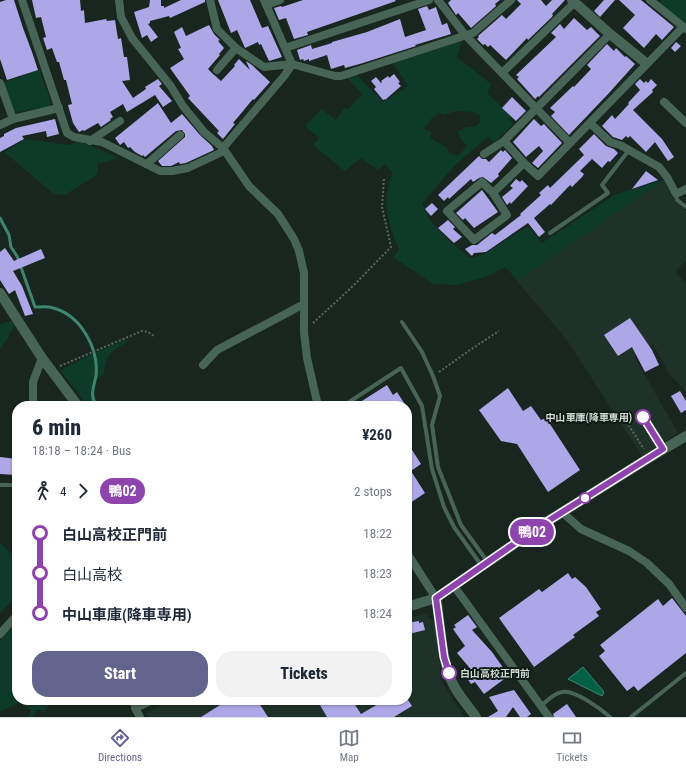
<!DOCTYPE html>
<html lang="en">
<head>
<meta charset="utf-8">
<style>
	body { margin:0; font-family:"Roboto Condensed","Noto Sans JP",sans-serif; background:#f2f2f3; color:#1f2937; height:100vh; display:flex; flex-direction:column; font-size:15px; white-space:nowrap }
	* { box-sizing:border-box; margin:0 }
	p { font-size:13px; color:#747a83 }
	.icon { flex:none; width:22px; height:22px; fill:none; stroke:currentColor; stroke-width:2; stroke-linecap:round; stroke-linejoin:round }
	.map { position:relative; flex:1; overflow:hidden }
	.details { position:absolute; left:12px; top:401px; width:400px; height:304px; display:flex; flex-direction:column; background:#fff; border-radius:16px; box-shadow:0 1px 3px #0004 }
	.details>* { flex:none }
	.badge { padding:0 8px; border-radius:13px; font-size:14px; line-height:26px }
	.map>.badge { position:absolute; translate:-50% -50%; box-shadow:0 0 0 2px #fff }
	.legs { display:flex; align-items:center; gap:6px; height:44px; padding:0 20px; font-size:13px }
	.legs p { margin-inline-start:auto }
	.headline { display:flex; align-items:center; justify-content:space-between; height:68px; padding:0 20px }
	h1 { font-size:22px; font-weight:800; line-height:30px }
	.primary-button { display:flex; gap:8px; margin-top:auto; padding:8px 20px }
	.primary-button a { flex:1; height:46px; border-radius:16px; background:#62648e; color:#fff; font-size:16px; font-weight:800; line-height:46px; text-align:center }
	.primary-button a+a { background:#f2f2f3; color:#1f2937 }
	ul { padding:0 20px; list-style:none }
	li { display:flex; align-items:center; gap:14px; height:40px; font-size:15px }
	li i { display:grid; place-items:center; width:6px; height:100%; margin:0 5px; background:currentColor }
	li i::after { content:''; width:10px; height:10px; margin:-5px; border:3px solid; border-radius:50%; background:#fff }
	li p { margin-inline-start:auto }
	li:first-child i { background:linear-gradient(#0000 50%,currentColor 0) }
	li:last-child i { background:linear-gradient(currentColor 50%,#0000 0) }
	.tab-bar { display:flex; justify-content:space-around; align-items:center; height:56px; border-top:1px solid #e0e1e3; background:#fff; font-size:11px; color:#747a83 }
	.tab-bar a { display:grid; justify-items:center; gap:2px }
	.tab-bar .selected { color:#62648e }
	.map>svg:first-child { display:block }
	.built { fill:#1e3229 }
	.green { fill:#0e3a2a; fill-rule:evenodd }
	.water { fill:#006144; stroke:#3e856f }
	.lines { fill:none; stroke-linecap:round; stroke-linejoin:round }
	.stream { stroke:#3e856f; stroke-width:3 }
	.building { fill:#ada6e7 }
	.path { stroke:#5a6661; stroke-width:2; stroke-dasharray:2 2; stroke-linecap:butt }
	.service { stroke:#476557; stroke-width:4 }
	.minor { stroke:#476557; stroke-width:8 }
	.tertiary { stroke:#476557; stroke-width:10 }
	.line-1-casing { stroke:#fff; stroke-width:9 }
	.line-1 { stroke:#8e44ad; stroke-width:6 }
	.stop-1-dot { fill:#fff; stroke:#8e44ad; stroke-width:2 }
	.labels { text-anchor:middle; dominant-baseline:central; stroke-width:4; stroke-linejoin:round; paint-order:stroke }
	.stop-label { font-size:10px; font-weight:bold; fill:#cfd8d4; stroke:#0f1c16; text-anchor:end }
</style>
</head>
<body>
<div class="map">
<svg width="686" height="717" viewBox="0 0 686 717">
	<rect width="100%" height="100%" fill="#18261f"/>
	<g class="built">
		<path d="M664 180 673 199 686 211V259L676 272 686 284V391L670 375 653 344 634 356 678 433 642 456 567 340 517 281Z"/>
		<path d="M426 614 436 624 441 680 464 717H149L146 713 173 700H407V618Z"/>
	</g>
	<g class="green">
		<path d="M662 0H686V25L659 4Z"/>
		<path d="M462 41 457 57 491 84 487 93 512 117 510 120 513 124 494 143 488 137 454 166 422 204 430 220 445 237 470 258 484 254 528 226 542 243 616 194 664 180 517 281 506 267 488 276 457 285 433 284 393 257 399 250C391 230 383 209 388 188 389 183 391 177 393 173L385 164 378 170 361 158 345 171 313 145 319 138 305 126 321 109 336 120 345 107 348 109 362 94 346 77 356 74 383 102 408 86 393 63ZM456 111 474 112 480 115V122L475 127H467L458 131C459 136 462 143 467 145L462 152 457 155 451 154 446 147 430 138 431 132 424 129 432 118 440 113 444 115Z"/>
		<path d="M39 69 51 103 49 107 16 112 14 111 3 83Z"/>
		<path d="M26 139 69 145 79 141 119 158 97 164 98 171 95 176 65 195 54 194 4 152Z"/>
		<path d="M12 321 14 326 6 341 0 349V324Z"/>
		<path d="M127 339C125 345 119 346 114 350 107 356 104 365 104 374L97 379 96 386 93 390 98 403 100 406H88L61 371 63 369 90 355Z"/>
		<path d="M0 543 17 559V595L0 613Z"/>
		<path d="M17 622V700H46L50 704 44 712 38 709 33 717H27L30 716 31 710 20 702 0 712V641Z"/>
	</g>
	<path class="water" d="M583 667 604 692 602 696 568 679Z"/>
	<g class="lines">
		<path class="stream" d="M0 218 9 235 11 247 17 256 35 307C41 307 48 306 53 308 81 315 99 349 96 376 94 386 89 397 97 406"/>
	</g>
	<g class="building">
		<path d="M6 0H14L23 28 32 52 38 70 7 80 0 59V2Z"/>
		<path d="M32 0H80L81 11 84 10 85 23 106 19 107 21 115 20 118 39 121 38 124 57H127L130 80 122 81 133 98 146 89 145 87 158 79 162 84 159 86 172 101 163 107 155 95 127 112 123 104 110 112 113 117 110 119 111 120 101 127 98 123 84 131 83 130 79 132 73 123 68 105 72 104 66 80H64L59 62H57L52 48 47 50 43 38 46 37 41 17 36 18Z"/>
		<path d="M150 0H161V6H164V8L181 0H205V2L170 18 169 16 150 21V23L148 24 158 37 151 42 147 35 142 38 134 12 149 7Z"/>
		<path d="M218 0H250L262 28 268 26 282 57 269 61 261 44 259 45 258 42 245 48 237 30 231 33Z"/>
		<path d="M303 0H395L396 1 307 32 308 35 294 39 286 18 279 20 274 8 281 6 282 7Z"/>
		<path d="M451 0H500L495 4 496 6 495 7 471 28 458 13 456 15 448 3Z"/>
		<path d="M517 0H541L546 6 552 0H565L552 14 553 15 552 17 528 40 527 38 506 60 490 45 488 47 485 44 483 45 477 39 479 37 478 36 502 15 506 19 521 4Z"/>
		<path d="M604 0H615L600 17 594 11Z"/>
		<path d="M619 0H641L674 27 662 40 656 34 644 48 623 28 635 15Z"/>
		<path d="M427 6 429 10 436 7 442 25 447 23 451 34 415 45 416 46 363 63 345 68 344 65 331 69 327 55 309 61V59L304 61 303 59 300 60 297 50 311 45 312 49 332 43V42L367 32 400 19 405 37 426 30 418 9Z"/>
		<path d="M574 18 587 30 591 27 600 36 539 97 538 96 535 99 517 79 519 77 516 75 556 37 551 33 560 24 564 29Z"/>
		<path d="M209 25 214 34 220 40 218 41 224 48 219 54 220 55 208 69 213 74 221 81 235 66 234 65 239 59 250 70 246 61 252 65 270 82 254 100 253 99 233 123 235 124 223 139 217 133 219 131 188 98 190 96 170 68 184 59 178 49 181 48 174 32 182 27 186 36Z"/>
		<path d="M676 42 681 46 675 52 671 48Z"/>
		<path d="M607 44 614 51 616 48 625 57 626 56 635 64 609 93 569 135 551 116 555 112 550 108 573 86 574 87 591 69 587 65Z"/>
		<path d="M394 74 400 82 398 83 401 86 385 100V99L383 100 374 89 376 87 371 81 376 77 381 83 382 82 381 81 388 76 389 78Z"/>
		<path d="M640 79 644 83 646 81 648 83 651 79 657 85 652 90 653 92 633 110 662 139 674 157 668 161 655 142 646 152 630 136 628 138 626 136 622 140 613 137 602 126 612 115 615 119 629 104 628 103 640 90 635 84Z"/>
		<path d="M512 97 526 111 516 121 502 108Z"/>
		<path d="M158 103 171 123 182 114 200 135 212 146 214 150 186 163 180 164 179 162 171 166H162L158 161 185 137V134L182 130 176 131 145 157 143 155 142 156 135 152 130 147 128 148 124 142 120 145 115 138Z"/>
		<path d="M55 119 59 134 47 137 46 131 22 136 24 139 0 152V138L4 136V134L16 128Z"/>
		<path d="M534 119 541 126 544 124 562 143 538 168 532 163 543 151 539 146 526 157 513 142Z"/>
		<path d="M594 134 606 146 614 149 618 153 610 162 608 161 602 168 592 159 580 171 584 174 582 177 572 187 570 185 551 205 550 204 534 218 545 232 539 237 528 223 486 252 474 253 472 256 465 249 472 245H477L492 233 495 235 521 215 520 214 541 195 539 193 548 185 550 188 584 155 579 149Z"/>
		<path d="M501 150 503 152 505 150 512 158 498 174 499 176 491 183 483 177 479 178 473 182 471 179 449 199 448 197 444 201 438 195 479 156 482 159H486L489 162Z"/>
		<path d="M646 171 658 180 632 189Z"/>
		<path d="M516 179 520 182 522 180 528 186 511 204 510 202 507 205 502 197 513 188 510 186Z"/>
		<path d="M482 190 498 212 474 228 465 218 463 220 456 213Z"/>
		<path d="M432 203 438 209 431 216 425 209Z"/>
		<path d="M448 220 455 227 453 229 462 237 454 243 438 228Z"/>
		<path d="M5 248 14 261 41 249 45 258 13 271 22 286 33 314 25 316 15 290 9 294 0 280V252Z"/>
		<path d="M630 318 652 350 659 365 645 372 632 347 618 356 604 335Z"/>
		<path d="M387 385 393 395 397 392 406 406H354Z"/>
		<path d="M508 388 523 411 531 406 541 420 546 418 580 470 548 492 517 444 501 441 479 410Z"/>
		<path d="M680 391 686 401V410L681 413 671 396Z"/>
		<path d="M407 442 421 464 411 471 425 493 407 505Z"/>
		<path d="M0 457 17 459 16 475 0 474Z"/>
		<path d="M568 573 572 579 575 577 586 587 601 609 596 612 599 616 573 635 575 637 534 667 499 618 539 589 542 592Z"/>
		<path d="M672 598 686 616V653L638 691 634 686 627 691 599 656 605 651 600 645 658 599 663 606Z"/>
		<path d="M468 615 477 627 472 630 492 652 504 669 506 667 511 674 484 694 475 682 471 684 467 678 474 673 457 653 465 646 453 629 456 627 454 625Z"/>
		<path d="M419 621V623L423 622 425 630 409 634 407 623Z"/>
		<path d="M514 690 531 714 527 717H520L513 707 506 717H488L498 711 489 697Z"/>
		<path d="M228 700H257L268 717H201Z"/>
		<path d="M317 700H352L361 714 385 700H408L412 706 394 717H327Z"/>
		<path d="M567 704 576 717H554L553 714Z"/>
	</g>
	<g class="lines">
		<g class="path">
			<path d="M313 323 353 286 391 247 382 207 384 178"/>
			<path d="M60 366 142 331 148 332 154 336"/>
			<path d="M439 372 470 350 499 331"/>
			<path d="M622 415 644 449"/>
		</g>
		<g class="service">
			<path d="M676 194 677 200 686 207"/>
			<path d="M550 233 608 193 602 185 629 150"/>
			<path d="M402 322 422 352 433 376 440 396 432 425 438 467 461 525 487 561"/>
			<path d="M343 406 401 368 422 406 432 469 444 507 454 527 481 565"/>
			<path d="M643 417 663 449"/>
			<path d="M0 485H17"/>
			<path d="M129 700 135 708"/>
			<path d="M541 706C547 701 554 693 562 692 574 689 601 709 610 717"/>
			<path d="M631 717 686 673"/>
		</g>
		<g class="minor">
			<path d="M22 0 67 133 74 137 102 142 160 171H172L188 168 224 151"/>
			<path d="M119 0 121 17 132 38 170 85 183 106 204 132 223 148 249 186 278 214 294 239 299 251 304 273V332L307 358 318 406"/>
			<path d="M210 0 217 29 236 48 264 67 292 64 335 76H341L473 33 511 0"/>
			<path d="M438 0 466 36 570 143"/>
			<path d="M650 0 686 29"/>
			<path d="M266 5 280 0"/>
			<path d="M610 34 504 141 524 163 538 176 683 27"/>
			<path d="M285 48 429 0"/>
			<path d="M217 70 236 48"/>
			<path d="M502 73 574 3"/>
			<path d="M0 83 13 119"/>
			<path d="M664 102 686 123"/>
			<path d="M590 123 610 142 620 145 659 167 667 177 676 194 686 189"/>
			<path d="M0 125 13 119 59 108"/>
			<path d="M90 141 120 121"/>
			<path d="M223 148 285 75 292 64 264 0"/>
			<path d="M484 154 504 141"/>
			<path d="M147 164 180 135"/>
			<path d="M493 193 507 215 474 240 447 211 482 182 493 193 524 163"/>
			<path d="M203 365 217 350 304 304"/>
			<path d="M33 406V382L42 358"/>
			<path d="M562 512 581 529 629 551 647 563 669 584 686 608"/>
			<path d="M407 553 436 598"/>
			<path d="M454 586 549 717"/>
			<path d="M0 634 17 615"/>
			<path d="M140 717 135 708 153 700"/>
		</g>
		<g class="tertiary">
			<path d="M572 0 610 34 646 63"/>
			<path d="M0 293 42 358 78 406"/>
			<path d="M436 598C441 624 441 663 454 686 460 697 469 707 476 717"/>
			<path d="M407 607 436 598 540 526 649 458 686 436"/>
		</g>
	</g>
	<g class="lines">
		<defs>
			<path id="line-1" d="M449 673 444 657 436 598 540 526 663 449 643 417"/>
		</defs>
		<use href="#line-1" class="line-1-casing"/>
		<use href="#line-1" class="line-1"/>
	</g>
	<g class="stop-1-dot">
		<circle cx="643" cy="417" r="7"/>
		<circle cx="585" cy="498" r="5"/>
		<circle cx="449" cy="673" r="7"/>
	</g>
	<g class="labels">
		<g class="stop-label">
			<text x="632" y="417">中山車庫(降車専用)</text>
			<text x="460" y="673" text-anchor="start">白山高校正門前</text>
		</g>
	</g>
</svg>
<b class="badge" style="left:532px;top:532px;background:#8e44ad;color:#fff">鴨02</b>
<section class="details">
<div class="headline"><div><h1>6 min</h1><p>18:18 – 18:24 · Bus</p></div><b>¥260</b></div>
<div class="legs"><svg class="icon" aria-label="walk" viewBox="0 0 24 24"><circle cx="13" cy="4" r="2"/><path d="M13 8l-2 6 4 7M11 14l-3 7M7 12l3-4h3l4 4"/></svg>4<svg class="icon" aria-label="forward" viewBox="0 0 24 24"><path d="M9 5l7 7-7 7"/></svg><b class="badge" style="background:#8e44ad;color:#fff">鴨02</b><p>2 stops</p></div>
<ul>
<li><i style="color:#8e44ad"></i><b>白山高校正門前</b><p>18:22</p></li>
<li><i style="color:#8e44ad"></i><span>白山高校</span><p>18:23</p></li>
<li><i style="color:#8e44ad"></i><b>中山車庫(降車専用)</b><p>18:24</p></li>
</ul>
<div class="primary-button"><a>Start</a><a>Tickets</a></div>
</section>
</div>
<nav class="tab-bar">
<a class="selected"><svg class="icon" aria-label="directions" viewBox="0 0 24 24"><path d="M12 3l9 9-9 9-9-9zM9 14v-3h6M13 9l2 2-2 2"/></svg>Directions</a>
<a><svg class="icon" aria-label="map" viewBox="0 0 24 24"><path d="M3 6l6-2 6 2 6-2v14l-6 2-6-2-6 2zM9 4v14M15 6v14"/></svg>Map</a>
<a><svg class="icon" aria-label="tickets" viewBox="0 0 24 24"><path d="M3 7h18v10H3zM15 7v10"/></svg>Tickets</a>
</nav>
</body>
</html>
